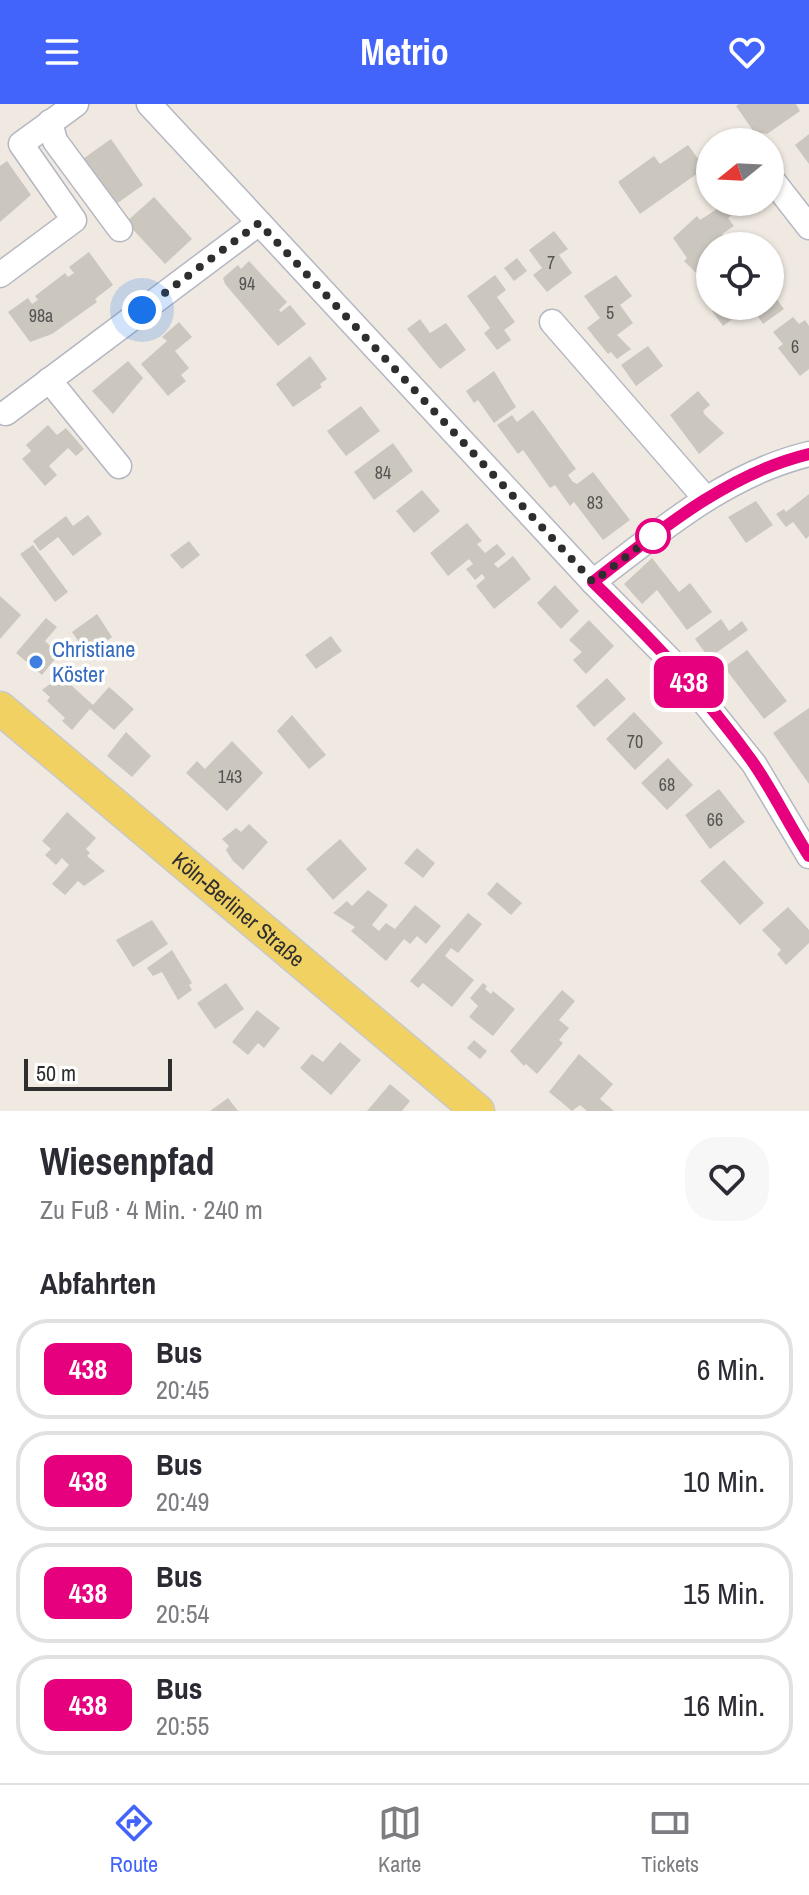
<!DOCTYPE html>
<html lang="de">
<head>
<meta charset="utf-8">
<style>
	body { margin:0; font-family:"Archivo Narrow",sans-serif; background:#f7f7f7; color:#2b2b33; height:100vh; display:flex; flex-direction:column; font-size:30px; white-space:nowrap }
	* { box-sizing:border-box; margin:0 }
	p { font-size:26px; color:#7c7c81 }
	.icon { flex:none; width:44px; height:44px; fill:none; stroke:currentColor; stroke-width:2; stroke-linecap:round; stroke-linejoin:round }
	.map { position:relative; height:1007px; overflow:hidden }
	.drawer { display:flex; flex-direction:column; background:#fff; flex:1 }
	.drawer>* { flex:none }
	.badge { padding:0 16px; border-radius:12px; font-size:28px; line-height:52px }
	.needle { width:52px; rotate:252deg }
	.fabs { position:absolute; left:696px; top:24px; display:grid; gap:16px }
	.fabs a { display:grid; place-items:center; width:88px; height:88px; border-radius:50%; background:#fff; box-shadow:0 2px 6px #0004; font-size:40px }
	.scale { position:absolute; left:24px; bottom:20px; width:148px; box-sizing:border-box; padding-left:8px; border:4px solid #2e2e2e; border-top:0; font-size:22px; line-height:28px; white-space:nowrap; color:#2e2e2e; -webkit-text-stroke:6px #fff; paint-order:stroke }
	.you { position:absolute; width:40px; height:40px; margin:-20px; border:6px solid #fff; border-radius:50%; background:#1a73e8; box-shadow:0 0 0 12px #1a73e833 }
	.map>.badge { position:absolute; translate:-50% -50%; box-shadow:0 0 0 4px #fff }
	h2 { padding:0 40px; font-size:30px; line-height:72px }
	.round { display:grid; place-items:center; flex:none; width:84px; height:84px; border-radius:32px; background:#f7f7f7 }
	.summary { display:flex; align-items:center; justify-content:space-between; height:136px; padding:0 40px }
	h1 { font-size:38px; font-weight:800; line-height:60px }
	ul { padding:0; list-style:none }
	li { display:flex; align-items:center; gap:24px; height:100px; margin:0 16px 12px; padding:0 24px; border:4px solid #e1e1e2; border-radius:32px }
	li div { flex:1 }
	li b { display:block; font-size:30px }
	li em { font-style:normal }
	li .badge { min-width:88px; font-weight:700; text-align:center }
	header { display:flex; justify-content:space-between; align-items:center; height:104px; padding:0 40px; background:#4264fb; color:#fff; font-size:36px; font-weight:800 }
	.tabs { display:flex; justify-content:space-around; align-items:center; height:112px; border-top:2px solid #e1e1e2; background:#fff; font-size:22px; color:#7c7c81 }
	.tabs a { display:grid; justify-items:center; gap:4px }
	.tabs .selected { color:#4264fb }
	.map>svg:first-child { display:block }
	.building { fill:#cbc7bf }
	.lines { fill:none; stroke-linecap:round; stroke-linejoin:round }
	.minor-casing { stroke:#b4b7c1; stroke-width:27 }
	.major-casing { stroke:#c9c9c9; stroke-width:35 }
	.minor { stroke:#fff; stroke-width:24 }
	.major { stroke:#f2d163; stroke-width:32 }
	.line-casing { stroke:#fff; stroke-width:18 }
	.line { stroke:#e6007e; stroke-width:12 }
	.walk { stroke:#2e2e2e; stroke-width:8; stroke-dasharray:0 14.4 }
	.stop-dot { fill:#fff; stroke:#e6007e; stroke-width:4 }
	.shop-dot { fill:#3f7fe0; stroke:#fff; stroke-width:3 }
	.labels { text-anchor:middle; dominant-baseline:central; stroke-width:7; stroke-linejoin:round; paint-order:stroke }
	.number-label { font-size:18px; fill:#555452 }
	.shop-label { font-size:22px; fill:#366cbe; stroke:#fff; text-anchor:start }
	.street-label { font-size:22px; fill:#2e2e2e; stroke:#fff }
</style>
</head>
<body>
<header><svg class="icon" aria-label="menu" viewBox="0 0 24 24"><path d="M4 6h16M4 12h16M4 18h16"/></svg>Metrio<svg class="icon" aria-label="heart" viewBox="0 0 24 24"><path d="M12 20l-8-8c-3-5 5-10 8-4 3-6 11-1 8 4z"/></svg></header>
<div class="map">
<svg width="809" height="1007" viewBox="0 0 809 1007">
	<rect width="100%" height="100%" fill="#efe9e1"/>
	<g class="building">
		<path d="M739 0H796L800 7 767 30 754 28 736 2Z"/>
		<path d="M809 30V60L795 41Z"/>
		<path d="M111 35 143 81 112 103 80 57Z"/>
		<path d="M688 41 705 64 640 110 618 78 654 52 660 60Z"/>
		<path d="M7 57 31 91 0 118V62Z"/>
		<path d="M154 93 192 135 165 160 126 118Z"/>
		<path d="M728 98H738L735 100 739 106 728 114 734 122 722 130 731 142H710V166L700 173 684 157 687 154 673 134 697 112 700 116Z"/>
		<path d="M554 127 568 145 559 151 572 169 547 188 533 171 542 164 529 146Z"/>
		<path d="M89 148 113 181 95 195 97 198 52 230 30 238 8 208 28 194 32 200 38 196 35 192 65 169 68 173 74 169 69 163Z"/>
		<path d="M517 154 527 167 514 177 504 164Z"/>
		<path d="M249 157 287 198 279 206 281 208 290 201 306 220 278 242 225 180 223 174 238 161 241 165Z"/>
		<path d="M495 171 506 186 497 193 515 218 504 226 511 236 497 246 484 229 490 224 467 192Z"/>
		<path d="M616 171 632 192 620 201 633 219 617 231 631 245 617 255 611 248 608 250 587 224 600 214 584 192Z"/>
		<path d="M770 186 784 205 763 220 755 208 750 212 746 205 723 222 712 207 719 202H770Z"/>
		<path d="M793 213 799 220 805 216 809 222V265L800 272 778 244 783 240 773 228Z"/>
		<path d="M420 215 430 229 446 219 466 246 440 265 407 225Z"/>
		<path d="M179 218 192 233 175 247 189 264 181 271 186 277 168 292 141 260 167 237 162 233Z"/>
		<path d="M648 242 663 262 636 282 621 261Z"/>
		<path d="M310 252 327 275 320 280 322 283 293 303 276 280Z"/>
		<path d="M128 257 143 274 113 310 92 287Z"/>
		<path d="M494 267 516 303 494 319 478 296 474 299 466 287Z"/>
		<path d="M698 287 710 301 703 307 705 311 724 329 699 350 670 311Z"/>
		<path d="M361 302 380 327 346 352 327 327Z"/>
		<path d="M533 306 576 365 568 371 573 378 577 380 593 368 630 416 603 436 574 398 570 402 555 381 550 384 523 346 518 350 497 321 512 311 517 318Z"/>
		<path d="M48 321 57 331 66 324 84 345 76 352 68 344 49 362 57 371 45 382 22 355 31 347 26 341Z"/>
		<path d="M393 339 413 367 374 396 354 368Z"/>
		<path d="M422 386 440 407 414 429 396 407Z"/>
		<path d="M809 390V432L806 435 793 418 786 423 776 410 784 405 786 408Z"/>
		<path d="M756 397 773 421 746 439 728 413Z"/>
		<path d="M88 411 102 430 73 452 58 433 40 447 33 437 66 412 73 422Z"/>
		<path d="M467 419 482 437 477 440 485 449 497 440 506 450 494 460 498 464 513 452 531 475 494 505 476 482 485 474 482 470 475 476 466 465 473 460 469 455 448 472 430 449Z"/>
		<path d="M189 437 200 451 182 465 170 451Z"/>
		<path d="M33 441 68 488 55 498 20 450Z"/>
		<path d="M652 454 679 488 690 479 712 508 687 526 657 486 642 500 624 480Z"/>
		<path d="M555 481 579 507 561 525 537 499Z"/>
		<path d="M0 492 21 511 0 535Z"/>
		<path d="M97 510 112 533 88 551 72 528Z"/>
		<path d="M46 514 57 523 45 537 59 550 42 571 16 549Z"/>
		<path d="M721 515 729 527 742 517 748 526 709 554 695 535Z"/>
		<path d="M589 516 614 542 586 570 573 556 582 548 569 536Z"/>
		<path d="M331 532 342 547 316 565 305 551Z"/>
		<path d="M747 546 787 597 764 615 724 563Z"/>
		<path d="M61 572 93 601 109 583 134 605 114 626 90 605 72 626 62 617 65 614 47 597 50 593 42 586Z"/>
		<path d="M607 574 626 595 594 623 576 602Z"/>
		<path d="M809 604V680L773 629Z"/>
		<path d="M634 608 663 639 635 666 606 635Z"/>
		<path d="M292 611 326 651 309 665 277 627Z"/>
		<path d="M126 628 151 652 132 673 107 652Z"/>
		<path d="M232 637 263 669 227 707 186 669 197 657 205 665Z"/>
		<path d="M668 654 693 681 667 706 641 679Z"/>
		<path d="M719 685 745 718 710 745 685 711Z"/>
		<path d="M67 708 96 734 86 745 90 749 87 752 105 767 84 782 78 777 65 791 52 780 69 761 62 754 56 761 45 751 51 745 42 737Z"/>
		<path d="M249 720 268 738 243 766 233 757 226 746 229 742 222 735 236 724 241 728Z"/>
		<path d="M340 735 367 765 333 796 306 765Z"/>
		<path d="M417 744 435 759 423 774 404 759Z"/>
		<path d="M724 756 764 799 740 821 700 777Z"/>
		<path d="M497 778 522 799 511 811 487 790Z"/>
		<path d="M368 786 388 801 372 821 379 827 386 819 395 825 415 801 441 822 426 840 417 832 410 840 404 835 386 857 351 827 355 823 333 809 347 797 352 802Z"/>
		<path d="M788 803 809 826V839L786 861 777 850 781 846 762 826Z"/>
		<path d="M468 809 482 820 458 849 451 844 445 852 474 876 452 903 423 879 418 884 410 877Z"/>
		<path d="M152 816 168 840 133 863 116 836Z"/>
		<path d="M172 846 192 879 189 881 192 886 178 896 162 868 153 872 147 864Z"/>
		<path d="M226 879 244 905 215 925 197 899Z"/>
		<path d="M483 879 487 882 485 885 491 890 493 887 515 905 493 932 469 913 478 902 470 894Z"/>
		<path d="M562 886 575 897 559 916 569 924 559 936 563 939 537 970 526 960 524 962 510 947Z"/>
		<path d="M257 906 280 924 264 944 258 939 248 951 232 938Z"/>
		<path d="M474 936 487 947 480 955 467 944Z"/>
		<path d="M340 938 361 956 331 991 300 964 312 950 323 958Z"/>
		<path d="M579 950 613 980 600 995 614 1007H587L580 1001 572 1007 549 988Z"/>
		<path d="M390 980 410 997 402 1007H367Z"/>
		<path d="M228 994 238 1007H210Z"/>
	</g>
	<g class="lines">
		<defs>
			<g id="minor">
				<path d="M149 0 593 478 671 557 754 660 809 752"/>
				<path d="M50 18 55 37 120 125"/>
				<path d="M770 73 809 123"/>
				<path d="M0 171 74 116 21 40 76 0"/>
				<path d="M552 218 706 395"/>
				<path d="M49 276 119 362"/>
				<path d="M6 309 259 119"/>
				<path d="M593 478C660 427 726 370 809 350"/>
			</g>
			<g id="major">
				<path id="s1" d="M0 604 478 1007"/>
			</g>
		</defs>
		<use href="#minor" class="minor-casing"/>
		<use href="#major" class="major-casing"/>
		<use href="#minor" class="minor"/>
		<use href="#major" class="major"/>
	</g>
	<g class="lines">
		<defs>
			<path id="line" d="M809 350C726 370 659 427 593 478 650 534 705 591 752 657 773 687 789 721 809 752"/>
		</defs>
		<use href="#line" class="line-casing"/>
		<use href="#line" class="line"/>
		<path class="walk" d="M142 206 259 119 593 478 657 429 653 432"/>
	</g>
	<circle class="stop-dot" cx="653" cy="432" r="16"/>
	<circle class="shop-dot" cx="36" cy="558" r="8"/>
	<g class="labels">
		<g class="number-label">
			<text x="551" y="158">7</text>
			<text x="247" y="179">94</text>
			<text x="610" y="208">5</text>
			<text x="41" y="211">98a</text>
			<text x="795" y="242">6</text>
			<text x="383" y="368">84</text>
			<text x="595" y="398">83</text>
			<text x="635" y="637">70</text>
			<text x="230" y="672">143</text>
			<text x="667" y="680">68</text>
			<text x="715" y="715">66</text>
		</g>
		<g class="shop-label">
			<text x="52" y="545">Christiane<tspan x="52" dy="25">Köster</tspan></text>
		</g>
		<g class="street-label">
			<text stroke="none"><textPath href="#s1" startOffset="312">Köln-Berliner Straße</textPath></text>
		</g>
	</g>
</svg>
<div class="fabs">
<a><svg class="needle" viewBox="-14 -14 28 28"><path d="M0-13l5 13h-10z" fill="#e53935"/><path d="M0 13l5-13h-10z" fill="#7c7c81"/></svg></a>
<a><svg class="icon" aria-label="locate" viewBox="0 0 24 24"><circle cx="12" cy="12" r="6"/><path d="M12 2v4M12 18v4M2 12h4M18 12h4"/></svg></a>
</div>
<div class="scale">50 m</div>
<div class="you" style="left:142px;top:206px"></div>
<b class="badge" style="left:689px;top:578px;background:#e6007e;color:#fff">438</b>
</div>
<section class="drawer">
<div class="summary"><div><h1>Wiesenpfad</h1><p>Zu Fuß · 4 Min. · 240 m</p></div><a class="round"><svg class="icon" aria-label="heart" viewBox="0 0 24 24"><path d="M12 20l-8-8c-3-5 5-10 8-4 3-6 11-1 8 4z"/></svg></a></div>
<h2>Abfahrten</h2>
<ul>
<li><span class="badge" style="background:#e6007e;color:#fff">438</span><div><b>Bus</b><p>20:45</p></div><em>6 Min.</em></li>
<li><span class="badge" style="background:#e6007e;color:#fff">438</span><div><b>Bus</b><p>20:49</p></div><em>10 Min.</em></li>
<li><span class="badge" style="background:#e6007e;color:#fff">438</span><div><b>Bus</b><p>20:54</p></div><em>15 Min.</em></li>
<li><span class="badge" style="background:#e6007e;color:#fff">438</span><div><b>Bus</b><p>20:55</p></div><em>16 Min.</em></li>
</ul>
</section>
<nav class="tabs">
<a class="selected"><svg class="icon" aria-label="directions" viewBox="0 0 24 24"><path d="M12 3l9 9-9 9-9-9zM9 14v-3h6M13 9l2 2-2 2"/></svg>Route</a>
<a><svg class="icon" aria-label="map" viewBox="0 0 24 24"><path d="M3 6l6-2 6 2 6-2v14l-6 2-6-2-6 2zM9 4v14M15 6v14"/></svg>Karte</a>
<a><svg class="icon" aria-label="tickets" viewBox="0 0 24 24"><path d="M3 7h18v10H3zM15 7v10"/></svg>Tickets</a>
</nav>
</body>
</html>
